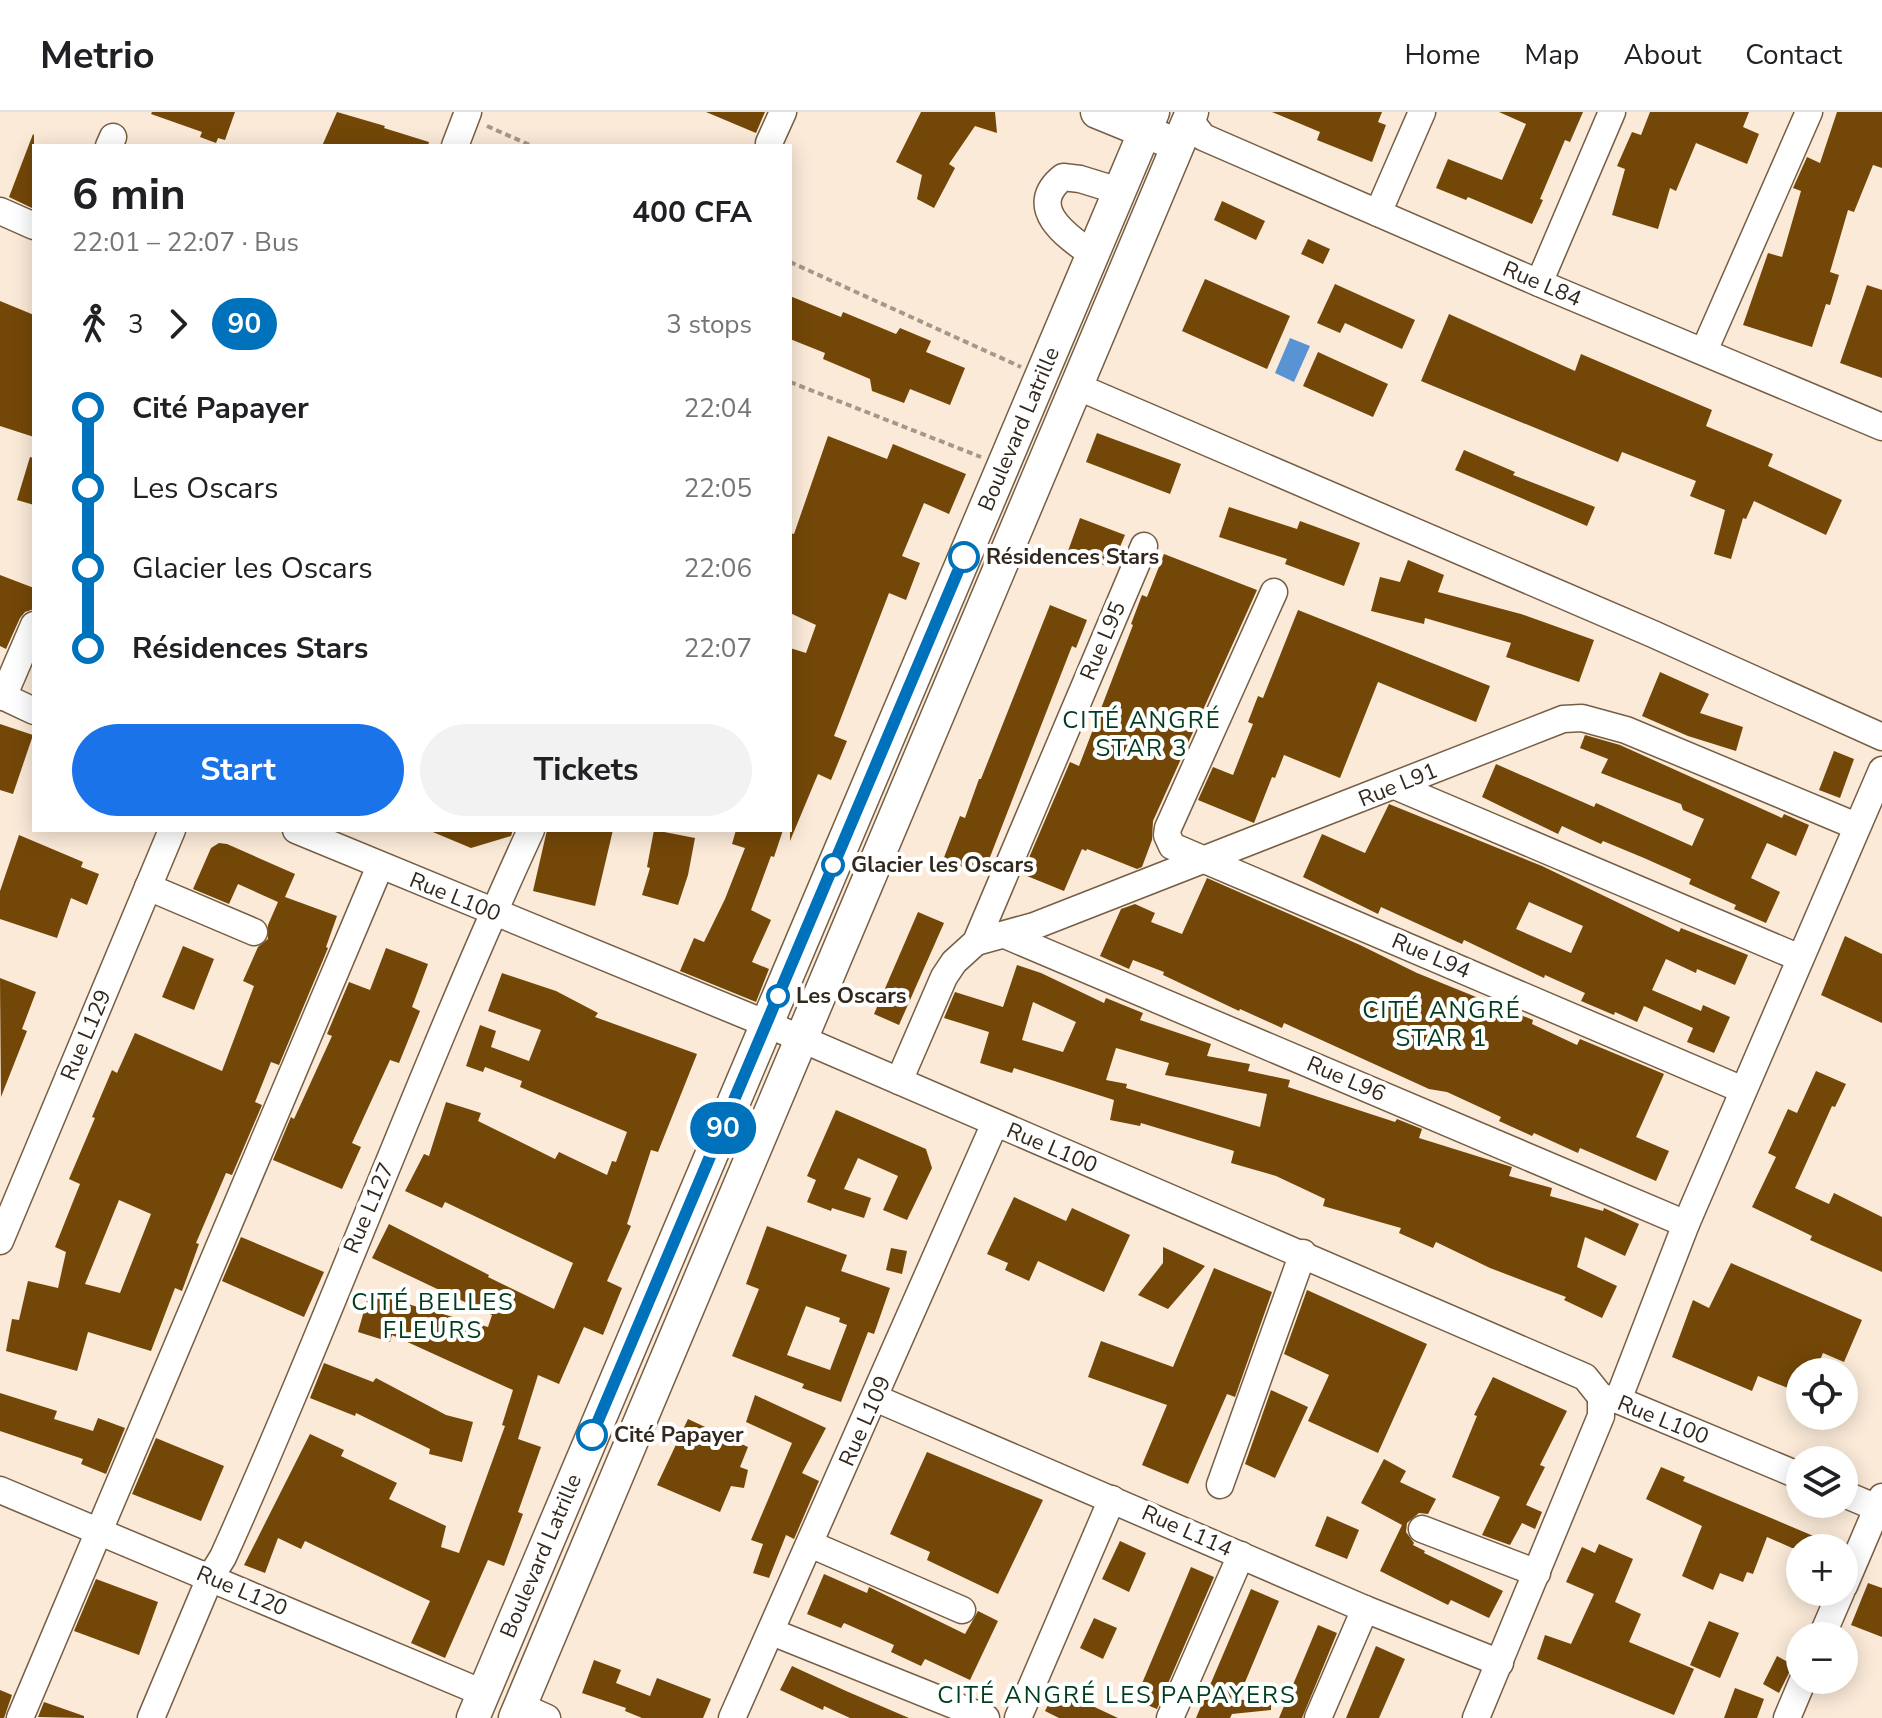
<!DOCTYPE html>
<html lang="en">
<head>
<meta charset="utf-8">
<style>
	body { margin:0; font-family:"Nunito Sans",sans-serif; background:#f2f2f2; color:#202124; height:100vh; display:flex; flex-direction:column; font-size:30px; white-space:nowrap }
	* { box-sizing:border-box; margin:0 }
	p { font-size:26px; color:#757577 }
	.icon { flex:none; width:44px; height:44px; fill:none; stroke:currentColor; stroke-width:2; stroke-linecap:round; stroke-linejoin:round }
	.map { position:relative; flex:1; overflow:hidden }
	.side { position:absolute; left:32px; top:32px; width:760px; height:688px; display:flex; flex-direction:column; background:#fff; border-radius:0px; box-shadow:0 4px 20px #0003 }
	.side>* { flex:none }
	.badge { padding:0 16px; border-radius:26px; font-size:28px; line-height:52px }
	.controls { position:absolute; left:1786px; top:1246px; display:grid; gap:16px }
	.controls a { display:grid; place-items:center; width:72px; height:72px; border-radius:50%; background:#fff; box-shadow:0 4px 20px #0003; font-size:40px }
	.map>.badge { position:absolute; translate:-50% -50%; box-shadow:0 0 0 4px #fff }
	.legs { display:flex; align-items:center; gap:12px; height:88px; padding:0 40px; font-size:26px }
	.legs p { margin-inline-start:auto }
	.head { display:flex; align-items:center; justify-content:space-between; height:136px; padding:0 40px }
	h1 { font-size:44px; font-weight:700; line-height:60px }
	.primary-button { display:flex; gap:16px; margin-top:auto; padding:16px 40px }
	.primary-button a { flex:1; height:92px; border-radius:48px; background:#1a73e8; color:#fff; font-size:32px; font-weight:700; line-height:92px; text-align:center }
	.primary-button a+a { background:#f2f2f2; color:#202124 }
	ul { padding:0 40px; list-style:none }
	li { display:flex; align-items:center; gap:28px; height:80px; font-size:30px }
	li i { display:grid; place-items:center; width:12px; height:100%; margin:0 10px; background:currentColor }
	li i::after { content:''; width:20px; height:20px; margin:-10px; border:6px solid; border-radius:50%; background:#fff }
	li p { margin-inline-start:auto }
	li:first-child i { background:linear-gradient(#0000 50%,currentColor 0) }
	li:last-child i { background:linear-gradient(currentColor 50%,#0000 0) }
	header { display:flex; align-items:center; gap:48px; box-sizing:border-box; height:112px; padding:0 40px; background:#fff; border-bottom:2px solid #e0e0e0 }
	header strong { font-size:38px }
	nav { display:flex; gap:44px; margin-inline-start:auto; font-size:28px }
	.map>svg:first-child { display:block }
	.water { fill:#5a93d4 }
	.building { fill:#734708; fill-rule:evenodd }
	.lines { fill:none; stroke-linecap:round; stroke-linejoin:round }
	.minor-casing { stroke:#765e44; stroke-width:29 }
	.major-casing { stroke:#765e44; stroke-width:35 }
	.path { stroke:#a69788; stroke-width:4; stroke-dasharray:6 4; stroke-linecap:butt }
	.minor { stroke:#fff; stroke-width:26 }
	.major { stroke:#fff; stroke-width:32 }
	.line-1-casing { stroke:#fff; stroke-width:18 }
	.line-1 { stroke:#0072bc; stroke-width:12 }
	.stop-1-dot { fill:#fff; stroke:#0072bc; stroke-width:4 }
	.labels { text-anchor:middle; dominant-baseline:central; stroke-width:8; stroke-linejoin:round; paint-order:stroke }
	.street-label { font-size:22px; fill:#33281d; stroke:#fff }
	.stop-label { font-size:22px; font-weight:bold; fill:#33281d; stroke:#fff; text-anchor:start }
	.neighbourhood-label { font-size:24px; letter-spacing:2px; fill:#003d1f; stroke:#fff }
</style>
</head>
<body>
<header>
<strong>Metrio</strong>
<nav><a>Home</a><a>Map</a><a>About</a><a>Contact</a></nav>
</header>
<div class="map">
<svg width="1882" height="1606" viewBox="0 0 1882 1606">
	<rect width="100%" height="100%" fill="#fbead8"/>
	<path class="water" d="M1290 226 1310 234 1294 270 1275 261Z"/>
	<g class="building">
		<path d="M152 0H235L225 28 218 26 216 31 200 25 202 20 151 2Z"/>
		<path d="M337 0 385 14 384 16 429 30 428 34H322Z"/>
		<path d="M706 0H765L756 21Z"/>
		<path d="M921 0H995L997 21 975 14 949 52 955 56 934 96 917 87 922 63 896 50Z"/>
		<path d="M1272 0H1382L1378 10 1386 13 1372 50 1317 28 1320 20Z"/>
		<path d="M1499 0H1583L1570 30 1565 28 1540 87 1543 88 1532 112 1468 85 1466 88 1436 76 1448 47 1502 68 1526 12Z"/>
		<path d="M1650 0H1749L1743 15 1759 22 1747 52 1696 31 1676 79 1670 76 1658 117 1612 103 1625 57 1617 54 1632 20 1641 23Z"/>
		<path d="M1837 0H1882V56L1873 53 1854 100 1848 98 1830 160 1839 163 1830 193 1826 192 1812 235 1743 213 1768 141 1782 145 1801 79 1793 76 1807 45 1820 51Z"/>
		<path d="M33 22 34 23V97L9 85Z"/>
		<path d="M1222 89 1265 109 1256 128 1214 108Z"/>
		<path d="M1308 127 1330 137 1323 152 1301 142Z"/>
		<path d="M1205 167 1290 204 1267 257 1182 219Z"/>
		<path d="M1335 172 1415 208 1402 237 1345 211 1340 221 1317 211Z"/>
		<path d="M1867 173 1882 178V266L1840 251Z"/>
		<path d="M790 184 841 205 843 200 896 222 900 216 931 229 926 240 965 256 950 293 910 277 904 291 872 279 870 267 823 247 825 241 790 227Z"/>
		<path d="M0 189 34 203V325L0 314Z"/>
		<path d="M1449 202 1575 259 1581 242 1712 298 1706 314 1773 342 1768 354 1842 388 1826 423 1754 389 1746 407 1743 406 1731 447 1714 442 1725 398 1690 384 1696 369 1622 340 1618 350 1421 269Z"/>
		<path d="M1318 240 1388 272 1373 305 1303 274Z"/>
		<path d="M1097 321 1181 352 1170 382 1086 350Z"/>
		<path d="M828 324 887 347 893 332 966 362 949 402 924 391 902 444 920 451 906 488 889 481 834 624 847 629 831 668 818 662 790 729V536L806 541 816 513 790 501V421L794 422Z"/>
		<path d="M1464 338 1515 360 1513 363 1595 395 1587 414 1455 358Z"/>
		<path d="M30 345 34 346V393L17 388Z"/>
		<path d="M1229 395 1297 417 1300 409 1360 431 1344 474 1285 452 1287 447 1219 425Z"/>
		<path d="M1080 406 1125 423 1111 456 1068 439Z"/>
		<path d="M1164 442 1257 478 1153 709 1152 728 1142 755 1137 757 1087 737 1086 739 1082 737 1064 779 1022 762 1070 650 1079 654 1133 513 1131 512 1142 483 1147 485Z"/>
		<path d="M1408 448 1444 463 1438 480 1521 502 1594 528 1579 570 1506 545 1511 531 1425 506 1424 512 1371 499 1380 465 1400 470Z"/>
		<path d="M0 463 34 476V497L25 500 20 506 6 537 0 534Z"/>
		<path d="M1050 493 1087 508 1076 536 1072 534 983 763 943 748 960 704 965 706 979 667H981Z"/>
		<path d="M1298 498 1490 574 1476 610 1378 570 1340 666 1284 643 1275 666 1272 665 1254 711 1198 688 1213 655 1233 663 1253 612 1248 610 1258 584 1263 586Z"/>
		<path d="M1660 560 1709 582 1700 601 1743 615 1736 639 1688 624 1642 604Z"/>
		<path d="M0 612 33 623 13 682 0 678Z"/>
		<path d="M1585 623 1620 633 1782 706 1784 702 1809 713 1796 744 1767 731 1751 766 1780 780 1766 811 1734 797 1736 793 1689 772 1691 767 1644 746 1603 729 1601 732 1562 714 1558 722 1482 685 1496 652 1594 695 1596 691 1692 734 1704 707 1683 698 1681 692 1601 661 1608 647 1580 636Z"/>
		<path d="M1834 639 1854 647 1840 686 1819 678Z"/>
		<path d="M1389 692 1542 754 1679 820 1681 816 1748 843 1735 873 1697 857 1696 861 1666 847 1652 878 1701 899 1703 893 1730 905 1714 941 1687 930 1693 916 1644 894 1637 910 1615 900 1614 903 1581 889 1585 881 1545 863 1544 866 1464 828 1462 832 1381 795 1378 802 1303 765 1322 722 1365 741ZM1529 790 1583 814 1571 841 1516 817Z"/>
		<path d="M428 718H513L511 724 471 736Z"/>
		<path d="M547 718H613L595 794 533 779Z"/>
		<path d="M654 718 695 726 688 763 678 793 642 783 650 756 647 755Z"/>
		<path d="M736 718H783L774 745 771 744 751 798 771 808 752 850 769 857 756 890 680 859 694 826 704 830 725 787 745 736 732 732Z"/>
		<path d="M19 723 83 750 81 755 99 762 87 793 71 786 57 826 0 807V779Z"/>
		<path d="M219 731 227 732 295 762 285 785 337 804 326 835 328 836 279 953 271 950 255 990 262 993 232 1063 226 1061 196 1131 199 1132 182 1179 175 1176 151 1239 88 1220 77 1259 6 1239 12 1207 19 1208 28 1169 58 1176 66 1140 55 1135 80 1072 69 1067 95 1006 92 1005 112 958 117 961 135 921 222 959 254 874 243 869 258 835 268 827V813L278 790 238 772 229 792 193 777 211 736ZM119 1088 151 1102 120 1181 85 1172Z"/>
		<path d="M1207 766 1360 833 1417 861 1533 908 1532 912 1577 933 1580 927 1664 962 1636 1025 1669 1039 1656 1069 1580 1036 1578 1041 1534 1021 1532 1024 1499 1009 1501 1005 1447 980 1429 977 1284 911 1282 916 1240 897 1239 899 1163 863 1164 860 1133 848 1129 857 1100 844 1121 797 1135 792 1155 801 1151 810 1182 822Z"/>
		<path d="M918 800 944 811 899 913 874 902Z"/>
		<path d="M1845 824 1882 842V911L1821 883Z"/>
		<path d="M183 834 214 847 194 898 162 885Z"/>
		<path d="M386 836 428 852 412 895 420 899 399 951 390 948 352 1031 361 1035 342 1077 273 1048 291 1005 294 1007 332 924 327 922 349 870 370 878Z"/>
		<path d="M1017 853 1041 861 1104 891 1106 886 1143 901 1140 908 1211 932 1207 944 1250 952 1248 959 1290 968 1288 975 1395 1010 1397 1007 1422 1017 1419 1026 1512 1055 1509 1064 1552 1076 1550 1084 1603 1099 1604 1096 1639 1112 1625 1144 1585 1125 1577 1155 1617 1174 1602 1206 1564 1188 1566 1185 1490 1156 1436 1130 1433 1136 1399 1121 1401 1116 1323 1094 1325 1087 1276 1064 1231 1051 1234 1039 1141 1011 1140 1014 1110 1008 1114 988 1014 956 1012 961 980 951 989 920 944 906 955 880 1003 895ZM1033 890 1076 910 1063 940 1022 928ZM1116 936 1169 951 1165 963 1267 982 1260 1015 1126 976 1127 972 1106 968Z"/>
		<path d="M502 861 556 879 598 901 595 905 697 942 658 1040 651 1038 627 1112 631 1114 607 1169 622 1176 603 1223 584 1215 559 1272 538 1263 518 1327 541 1335 518 1400 523 1402 504 1454 488 1448 445 1546 411 1531 430 1489 305 1429 301 1437 278 1426 265 1461 244 1453 310 1322 344 1338 341 1344 397 1371 389 1387 446 1414 441 1435 459 1441 505 1314 502 1313 513 1278 392 1223 390 1230 358 1220 369 1181 488 1215 492 1203 372 1146 389 1112 489 1163 488 1165 554 1197 573 1151 445 1090 442 1096 405 1079 424 1042 429 1044 446 990 481 1001 478 1009 555 1047 559 1040 607 1063 612 1049 616 1050 627 1020 520 975 522 969 485 955 483 960 466 954 480 913 496 919 491 935 529 949 541 918 488 899Z"/>
		<path d="M0 866 36 880 22 917 27 919 1 985Z"/>
		<path d="M1816 959 1846 972 1835 995 1832 994 1795 1076 1829 1092 1834 1081 1882 1105V1160L1810 1128 1812 1124 1752 1095 1776 1045 1768 1041 1788 997 1797 1001Z"/>
		<path d="M836 998 926 1037 932 1056 907 1108 883 1098 898 1064 858 1046 844 1077 871 1086 864 1106 832 1096 831 1099 807 1090 816 1068 807 1064Z"/>
		<path d="M1014 1085 1066 1109 1072 1096 1130 1123 1104 1180 1038 1149 1029 1169 1005 1158 1008 1151 987 1142Z"/>
		<path d="M767 1114 847 1143 841 1159 890 1176 874 1222 868 1220 841 1290 802 1276 804 1272 732 1244 759 1177 746 1172ZM806 1194 840 1206 839 1210 847 1213 830 1258 787 1243Z"/>
		<path d="M241 1125 324 1160 304 1205 222 1169Z"/>
		<path d="M1163 1135 1205 1154 1168 1197 1138 1183 1163 1151Z"/>
		<path d="M891 1136 907 1139 902 1162 886 1158Z"/>
		<path d="M1731 1151 1862 1208 1844 1250 1823 1241 1815 1260H1800V1281L1758 1264 1752 1279 1672 1245 1693 1188 1709 1196Z"/>
		<path d="M1214 1156 1272 1180 1235 1285 1227 1282 1188 1372 1142 1353 1167 1293 1088 1265 1101 1229 1173 1255Z"/>
		<path d="M1307 1178 1427 1232 1378 1341 1308 1309 1329 1263 1284 1242Z"/>
		<path d="M324 1251 373 1270 376 1266 446 1303 473 1310 462 1350 429 1342 430 1337 356 1301 355 1304 310 1286Z"/>
		<path d="M1493 1265 1567 1299 1540 1353 1545 1355 1526 1393 1542 1400 1535 1417 1522 1411 1510 1433 1482 1423 1500 1385 1452 1365 1477 1304 1474 1303Z"/>
		<path d="M1271 1278 1308 1295 1275 1366 1245 1352Z"/>
		<path d="M0 1281 57 1299 54 1307 93 1319 98 1306 125 1316 106 1362 81 1352 83 1347 0 1319Z"/>
		<path d="M755 1283 826 1316 802 1361 819 1369 794 1427 786 1423 769 1466 753 1461 763 1432 751 1428 792 1331 746 1310Z"/>
		<path d="M688 1307 748 1335 740 1355 748 1358 744 1376 731 1374 720 1400 657 1373Z"/>
		<path d="M156 1326 224 1354 201 1409 132 1382Z"/>
		<path d="M927 1340 1043 1388 998 1482 927 1448 930 1440 890 1422Z"/>
		<path d="M1384 1347 1406 1359 1400 1370 1436 1387 1428 1402 1419 1401 1407 1411 1406 1420 1414 1431 1413 1433 1425 1439 1424 1441 1503 1479 1489 1506 1451 1488 1448 1493 1380 1459 1402 1413 1361 1391Z"/>
		<path d="M1661 1355 1685 1365 1683 1369 1842 1436H1792L1767 1425 1753 1462 1747 1460 1743 1470 1720 1461 1713 1478 1682 1464 1702 1414 1646 1387Z"/>
		<path d="M1327 1404 1359 1418 1347 1447 1315 1434Z"/>
		<path d="M1120 1429 1146 1441 1129 1480 1102 1467Z"/>
		<path d="M1599 1432 1633 1447 1615 1490 1641 1502 1629 1530 1694 1557 1674 1603 1537 1547 1545 1523 1571 1532 1594 1482 1566 1470 1582 1435 1595 1441Z"/>
		<path d="M1191 1455 1214 1465 1157 1597 1135 1588Z"/>
		<path d="M824 1462 867 1481 869 1475 965 1522 978 1499 998 1509 970 1568 925 1547 921 1554 891 1540 894 1533 844 1511 841 1516 807 1502Z"/>
		<path d="M96 1467 158 1490 139 1543 74 1519Z"/>
		<path d="M1868 1471 1882 1476V1525L1851 1513Z"/>
		<path d="M1251 1477 1279 1489 1238 1587 1271 1593V1598L1232 1602 1230 1606H1196Z"/>
		<path d="M1094 1506 1117 1516 1103 1547 1080 1536Z"/>
		<path d="M1709 1509 1739 1521 1720 1566 1690 1553Z"/>
		<path d="M1318 1513 1337 1521 1302 1606H1279Z"/>
		<path d="M1376 1534 1405 1547 1379 1606H1346Z"/>
		<path d="M1777 1544 1793 1553 1779 1581 1763 1572Z"/>
		<path d="M594 1548 621 1558 616 1571 650 1584 657 1566 711 1587 703 1606H642L625 1599 626 1596 582 1581Z"/>
		<path d="M792 1554 846 1579 909 1606H850L824 1594 823 1598 780 1578Z"/>
		<path d="M1735 1576 1764 1587 1757 1606H1724Z"/>
		<path d="M1056 1577 1118 1606H1059L1045 1599Z"/>
		<path d="M0 1578 12 1583 4 1606H0Z"/>
		<path d="M44 1590 84 1604V1606L38 1605Z"/>
	</g>
	<g class="lines">
		<defs>
			<g id="minor">
				<path d="M1189 7 1203 25 1539 171 1882 315"/>
				<path d="M769 31 783 0"/>
				<path d="M109 34 113 25"/>
				<path d="M455 34 468 0"/>
				<path d="M0 99 34 114"/>
				<path d="M1378 101 1422 0"/>
				<path d="M1092 142C1066 124 1025 95 1063 65L1080 67 1119 79"/>
				<path d="M1539 171 1612 0"/>
				<path d="M1704 239 1809 0"/>
				<path d="M1076 274 1653 522 1882 625"/>
				<path d="M1274 480 1168 716 1167 723 1172 734 1743 978"/>
				<path d="M0 583 34 599"/>
				<path d="M3 585 34 513"/>
				<path d="M1395 674 1800 846"/>
				<path d="M296 718 767 912 1585 1265 1601 1285 1618 1288 1800 1364"/>
				<path d="M148 775 254 820"/>
				<path d="M1005 823 1686 1112"/>
				<path d="M976 830 1034 814 1563 607 1582 606 1626 618 1856 714"/>
				<path d="M899 969 944 865 954 850 976 830 1144 434"/>
				<path d="M0 1129 172 718"/>
				<path d="M875 1286 1365 1497 1500 1551"/>
				<path d="M1618 1288 1686 1112 1882 658"/>
				<path d="M1220 1373 1303 1141"/>
				<path d="M0 1378 483 1581"/>
				<path d="M1844 1382 1882 1398"/>
				<path d="M1422 1417 1537 1461"/>
				<path d="M810 1432 962 1498"/>
				<path d="M1844 1474 1882 1385"/>
				<path d="M772 1520 986 1606"/>
				<path d="M1822 1524 1841 1480"/>
				<path d="M520 1594 547 1606"/>
				<path d="M20 1606 380 754"/>
				<path d="M151 1606 210 1466 223 1445C331 1205 421 957 531 718"/>
				<path d="M732 1606 995 1011"/>
				<path d="M1018 1606 1112 1387"/>
				<path d="M1170 1606 1241 1443"/>
				<path d="M1318 1606 1365 1497"/>
				<path d="M1476 1606 1601 1304V1285"/>
				<path d="M1787 1606 1803 1568"/>
			</g>
			<g id="major">
				<path d="M1097 0 1163 27"/>
				<path d="M473 1606 1153 0"/>
				<path d="M515 1606 1192 0"/>
			</g>
		</defs>
		<use href="#minor" class="minor-casing"/>
		<use href="#major" class="major-casing"/>
		<g class="path">
			<path d="M487 14 532 34"/>
			<path d="M790 150 1021 255"/>
			<path d="M790 270 981 345"/>
		</g>
		<use href="#minor" class="minor"/>
		<use href="#major" class="major"/>
	</g>
	<g class="lines">
		<defs>
			<path id="line-1" d="M592 1323 964 445"/>
		</defs>
		<use href="#line-1" class="line-1-casing"/>
		<use href="#line-1" class="line-1"/>
	</g>
	<g class="stop-1-dot">
		<circle cx="964" cy="445" r="14"/>
		<circle cx="833" cy="753" r="10"/>
		<circle cx="778" cy="884" r="10"/>
		<circle cx="592" cy="1323" r="14"/>
	</g>
	<g class="labels">
		<g class="street-label">
			<text transform="translate(1542 172) rotate(23)">Rue L84</text>
			<text transform="translate(1019 317) rotate(-67)">Boulevard Latrille</text>
			<text transform="translate(1103 529) rotate(-67)">Rue L95</text>
			<text transform="translate(1398 673) rotate(-22)">Rue L91</text>
			<text transform="translate(455 785) rotate(22)">Rue L100</text>
			<text transform="translate(1431 844) rotate(23)">Rue L94</text>
			<text transform="translate(86 923) rotate(-67)">Rue L129</text>
			<text transform="translate(1346 967) rotate(23)">Rue L96</text>
			<text transform="translate(1052 1036) rotate(23)">Rue L100</text>
			<text transform="translate(369 1096) rotate(-67)">Rue L127</text>
			<text transform="translate(1663 1308) rotate(22)">Rue L100</text>
			<text transform="translate(865 1309) rotate(-66)">Rue L109</text>
			<text transform="translate(1187 1419) rotate(24)">Rue L114</text>
			<text transform="translate(541 1444) rotate(-67)">Boulevard Latrille</text>
			<text transform="translate(242 1479) rotate(23)">Rue L120</text>
		</g>
		<g class="stop-label">
			<text x="986" y="445">Résidences Stars</text>
			<text x="851" y="753">Glacier les Oscars</text>
			<text x="796" y="884">Les Oscars</text>
			<text x="614" y="1323">Cité Papayer</text>
		</g>
		<g class="neighbourhood-label">
			<text x="1142" y="608">CITÉ ANGRÉ<tspan x="1142" dy="28">STAR 3</tspan></text>
			<text x="1442" y="898">CITÉ ANGRÉ<tspan x="1442" dy="28">STAR 1</tspan></text>
			<text x="433" y="1190">CITÉ BELLES<tspan x="433" dy="28">FLEURS</tspan></text>
			<text x="1117" y="1583">CITÉ ANGRÉ LES PAPAYERS</text>
		</g>
	</g>
</svg>
<div class="controls">
<a><svg class="icon" aria-label="locate" viewBox="0 0 24 24"><circle cx="12" cy="12" r="6"/><path d="M12 2v4M12 18v4M2 12h4M18 12h4"/></svg></a>
<a><svg class="icon" aria-label="layers" viewBox="0 0 24 24"><path d="M12 4l9 5-9 5-9-5zM3 14l9 5 9-5"/></svg></a>
<a>+</a>
<a>−</a>
</div>
<b class="badge" style="left:723px;top:1016px;background:#0072bc;color:#fff">90</b>
<section class="side">
<div class="head"><div><h1>6 min</h1><p>22:01 – 22:07 · Bus</p></div><b>400 CFA</b></div>
<div class="legs"><svg class="icon" aria-label="walk" viewBox="0 0 24 24"><circle cx="13" cy="4" r="2"/><path d="M13 8l-2 6 4 7M11 14l-3 7M7 12l3-4h3l4 4"/></svg>3<svg class="icon" aria-label="forward" viewBox="0 0 24 24"><path d="M9 5l7 7-7 7"/></svg><b class="badge" style="background:#0072bc;color:#fff">90</b><p>3 stops</p></div>
<ul>
<li><i style="color:#0072bc"></i><b>Cité Papayer</b><p>22:04</p></li>
<li><i style="color:#0072bc"></i><span>Les Oscars</span><p>22:05</p></li>
<li><i style="color:#0072bc"></i><span>Glacier les Oscars</span><p>22:06</p></li>
<li><i style="color:#0072bc"></i><b>Résidences Stars</b><p>22:07</p></li>
</ul>
<div class="primary-button"><a>Start</a><a>Tickets</a></div>
</section>
</div>
</body>
</html>
